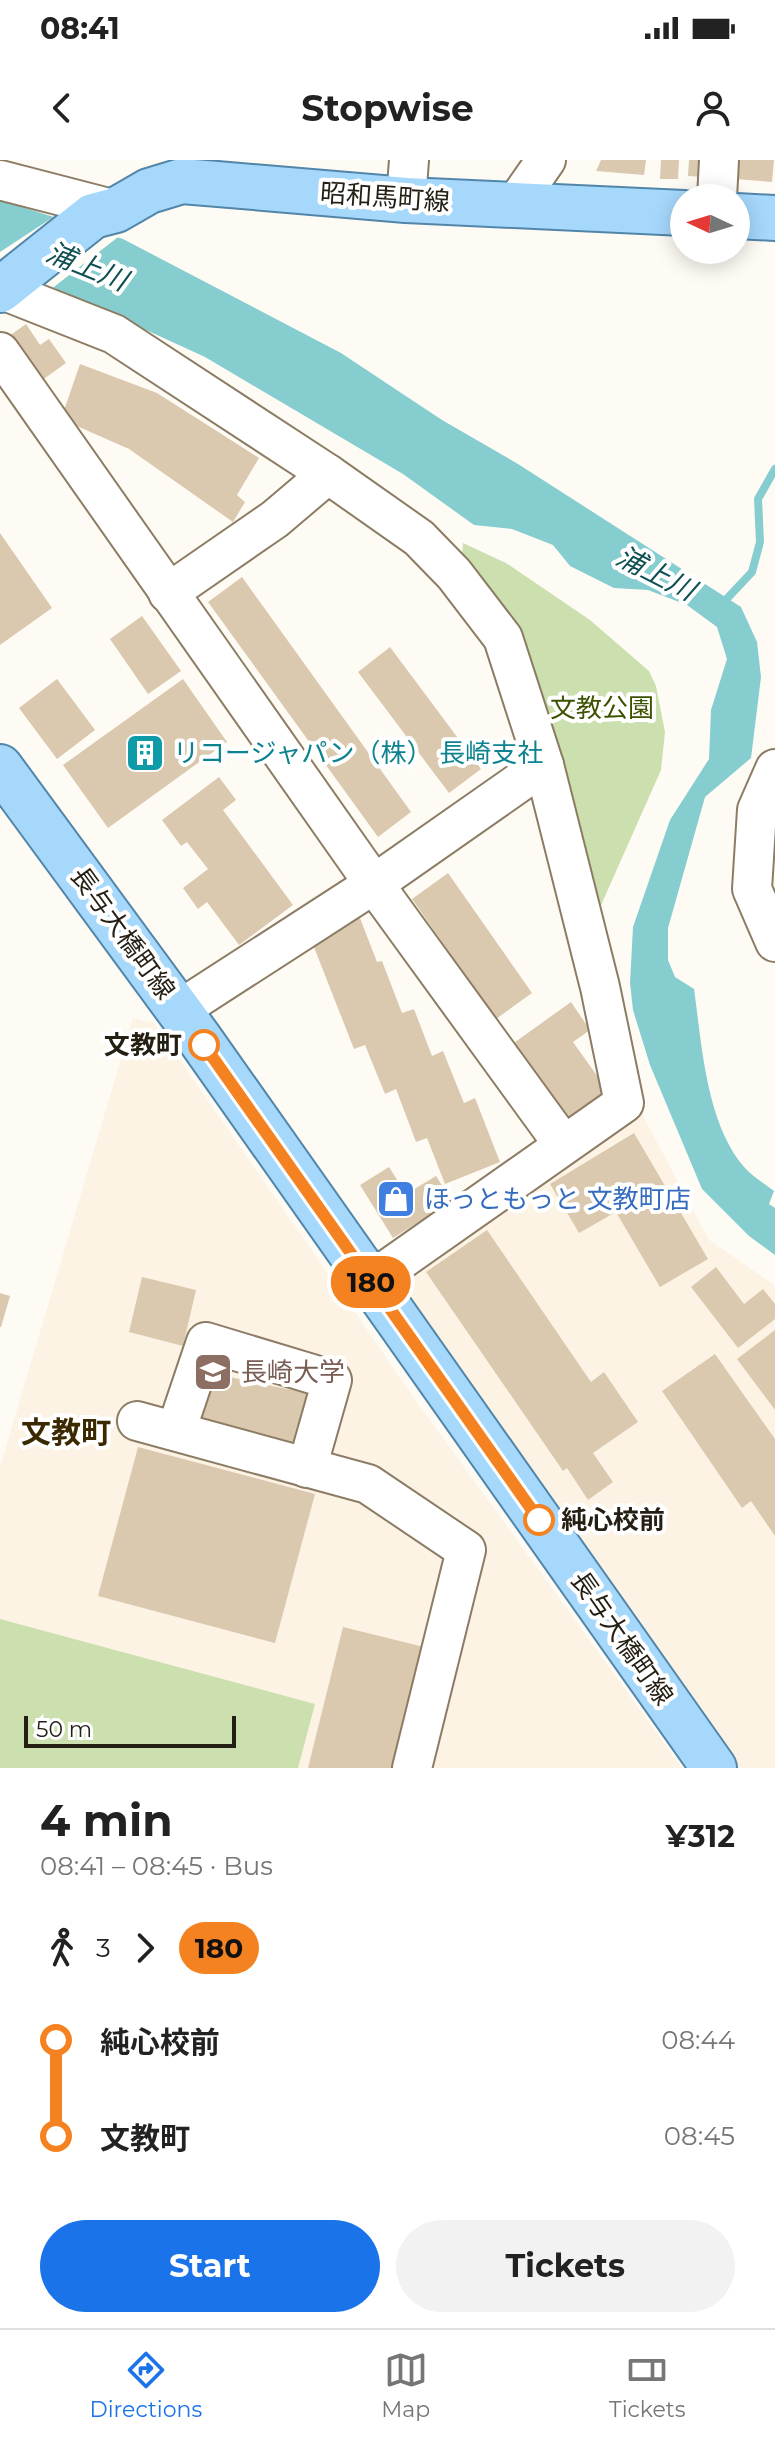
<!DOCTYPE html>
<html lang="en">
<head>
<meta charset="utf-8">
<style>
	body { margin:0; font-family:Montserrat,"Noto Sans JP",sans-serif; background:#f2f2f2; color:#222; height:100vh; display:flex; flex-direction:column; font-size:30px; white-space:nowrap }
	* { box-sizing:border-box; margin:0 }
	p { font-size:26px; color:#767676 }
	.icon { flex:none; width:44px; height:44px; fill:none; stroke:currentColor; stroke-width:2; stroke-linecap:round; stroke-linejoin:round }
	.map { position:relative; height:1608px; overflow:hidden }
	.side { display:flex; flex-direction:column; background:#fff; flex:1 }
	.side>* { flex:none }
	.badge { padding:0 16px; border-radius:26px; font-size:28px; line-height:52px }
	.needle { width:52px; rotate:274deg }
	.buttons { position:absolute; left:670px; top:24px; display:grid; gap:16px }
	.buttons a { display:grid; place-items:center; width:80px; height:80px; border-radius:50%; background:#fff; box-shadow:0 4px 20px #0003; font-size:40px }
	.scale { position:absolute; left:24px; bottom:20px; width:212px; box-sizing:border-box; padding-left:8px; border:4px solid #241e13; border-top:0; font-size:22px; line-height:28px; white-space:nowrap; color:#241e13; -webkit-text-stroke:6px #fff; paint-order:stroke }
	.map>.badge { position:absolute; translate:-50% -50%; box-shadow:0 0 0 4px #fff }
	.legs { display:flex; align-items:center; gap:12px; height:88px; padding:0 40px; font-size:26px }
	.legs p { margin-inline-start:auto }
	.headline { display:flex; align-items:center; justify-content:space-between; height:136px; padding:0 40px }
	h1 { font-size:44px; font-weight:700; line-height:60px }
	.cta { display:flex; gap:16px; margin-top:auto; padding:16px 40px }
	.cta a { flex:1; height:92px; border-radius:48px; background:#1a73e8; color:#fff; font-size:32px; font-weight:700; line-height:92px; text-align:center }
	.cta a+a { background:#f2f2f2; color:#222 }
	ul { padding:0 40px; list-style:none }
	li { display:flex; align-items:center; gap:28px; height:96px; font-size:30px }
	li i { display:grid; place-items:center; width:12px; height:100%; margin:0 10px; background:currentColor }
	li i::after { content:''; width:20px; height:20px; margin:-10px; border:6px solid; border-radius:50%; background:#fff }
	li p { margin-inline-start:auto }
	li:first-child i { background:linear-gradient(#0000 50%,currentColor 0) }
	li:last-child i { background:linear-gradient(currentColor 50%,#0000 0) }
	.status { display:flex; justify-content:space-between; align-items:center; height:56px; padding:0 40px; background:#fff; direction:ltr }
	.status svg { height:22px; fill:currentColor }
	header { display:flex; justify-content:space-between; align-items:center; height:104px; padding:0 40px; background:#fff; font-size:36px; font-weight:700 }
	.tab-bar { display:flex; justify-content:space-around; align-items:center; height:112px; border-top:2px solid #e0e0e0; background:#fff; font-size:22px; color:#767676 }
	.tab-bar a { display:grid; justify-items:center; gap:4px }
	.tab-bar .selected { color:#1a73e8 }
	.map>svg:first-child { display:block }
	.built { fill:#fcf3e5 }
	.green { fill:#cce0af }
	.water { fill:#85cdcf }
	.pier { fill:#fefbf5 }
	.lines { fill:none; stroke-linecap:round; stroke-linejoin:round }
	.stream { stroke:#85cdcf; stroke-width:8 }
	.building { fill:#dac9ae }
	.minor-casing { stroke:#8c7c63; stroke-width:42 }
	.major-casing { stroke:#5286a9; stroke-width:48 }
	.minor { stroke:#fff; stroke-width:38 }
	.major { stroke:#a6d8fc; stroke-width:44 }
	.line-1-casing { stroke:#fff; stroke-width:18 }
	.line-1 { stroke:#f58220; stroke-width:12 }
	.stop-1-dot { fill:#fff; stroke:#f58220; stroke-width:4 }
	.labels { text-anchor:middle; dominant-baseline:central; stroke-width:8; stroke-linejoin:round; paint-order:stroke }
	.street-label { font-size:26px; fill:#241e13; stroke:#fff }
	.park-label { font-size:26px; fill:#3b5200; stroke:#fff }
	.culture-label { font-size:26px; fill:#0d838f; stroke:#fff; text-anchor:start }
	.stop-label { font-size:26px; font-weight:bold; fill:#241e13; stroke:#fff; text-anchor:end }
	.shop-label { font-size:26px; fill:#366cbe; stroke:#fff; text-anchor:start }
	.education-label { font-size:26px; fill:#785e54; stroke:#fff; text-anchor:start }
	.water-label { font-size:28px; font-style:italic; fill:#0f5052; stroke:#fff }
	.quarter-label { font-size:30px; font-weight:bold; fill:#3b2901; stroke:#fff }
</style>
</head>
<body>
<div class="status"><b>08:41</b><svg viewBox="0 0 49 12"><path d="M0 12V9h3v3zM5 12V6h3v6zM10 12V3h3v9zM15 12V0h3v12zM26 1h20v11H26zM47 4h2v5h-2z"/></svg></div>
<header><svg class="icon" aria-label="back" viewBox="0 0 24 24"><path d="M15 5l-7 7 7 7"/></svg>Stopwise<svg class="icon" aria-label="person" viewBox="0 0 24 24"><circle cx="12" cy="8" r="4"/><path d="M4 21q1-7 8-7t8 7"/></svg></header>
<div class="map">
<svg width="775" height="1608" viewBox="0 0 775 1608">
	<rect width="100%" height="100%" fill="#fefbf5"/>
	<g class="built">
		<path d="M133 858 154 863 415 1239 682 1608H0V1307Z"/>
		<path d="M641 952 709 1080 775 1125V1608H725L393 1127Z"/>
	</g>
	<g class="green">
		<path d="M463 383 506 403 590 460 649 511 656 526 665 572 661 610 598 752 462 398Z"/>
		<path d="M0 1459 315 1544 298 1608H0Z"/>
	</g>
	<path class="water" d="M0 40 123 79 341 193 442 260 518 304 741 447 757 482 761 517 751 598 705 637 668 768V800L675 817 694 829C702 885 706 964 745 1008 753 1017 765 1024 774 1031L769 1044 775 1048V1095L749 1076 702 1029 650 905 633 850 630 823 633 767 670 660 709 599 711 550 727 499 717 467 687 445 648 430 614 428 570 406 553 385 512 369 474 365 403 314 205 197 48 125 0 110Z"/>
	<path class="pier" d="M58 54 122 74 50 130 0 113V92Z"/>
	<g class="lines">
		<path class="stream" d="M720 446 752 412 760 382 758 339 775 309"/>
	</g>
	<g class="building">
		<path d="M601 0H646L644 15 596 11Z"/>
		<path d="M661 0H679L678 19H660Z"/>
		<path d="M689 0H705L704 17 688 16Z"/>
		<path d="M737 0H774L772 22 736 19Z"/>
		<path d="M26 164 40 185 49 179 66 203 34 226 2 181Z"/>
		<path d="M80 204 157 233 259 298 237 335 245 342 233 362 129 289 61 259Z"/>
		<path d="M0 373 52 448 0 485Z"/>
		<path d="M242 417 411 652 378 677 208 442Z"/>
		<path d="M142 456 181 511 148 534 110 479Z"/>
		<path d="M390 487 481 609 449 633 358 512Z"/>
		<path d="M57 519 95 570 57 599 19 548Z"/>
		<path d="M183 519 227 582 108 668 63 605Z"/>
		<path d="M219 617 236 640 223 650 293 745 239 785 207 742 198 749 183 728 208 709 187 682 181 686 162 660Z"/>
		<path d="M448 713 532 833 496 859 412 739Z"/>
		<path d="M360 758 377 802 382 801 402 853 414 849 432 896 443 891 464 943 475 938 500 1002 445 1024 427 978 416 982 396 929 385 934 365 885 354 889 310 777Z"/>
		<path d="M571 842 590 870 573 882 608 931 565 961 511 885Z"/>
		<path d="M634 973 708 1099 660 1127 616 1052 579 1073 550 1024Z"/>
		<path d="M389 1007 406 1034 436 1016 452 1041 393 1078 360 1025Z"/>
		<path d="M487 1070 591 1222 604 1212 638 1262 593 1293 613 1322 588 1340 567 1308 563 1311 426 1112Z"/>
		<path d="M716 1107 744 1144 763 1129 775 1144V1159L738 1188 691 1127Z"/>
		<path d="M142 1117 196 1130 183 1186 129 1172Z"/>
		<path d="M0 1133 10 1136 1 1167H0Z"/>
		<path d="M775 1170V1250L737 1199Z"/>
		<path d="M715 1194 775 1279V1376L751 1341 742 1348 662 1231Z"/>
		<path d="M205 1212 311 1234 300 1291 193 1269Z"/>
		<path d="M138 1287 315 1334 275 1483 98 1436Z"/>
		<path d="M343 1467 428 1488 398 1608H308Z"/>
	</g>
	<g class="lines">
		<defs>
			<g id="minor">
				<path d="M0 20 116 50"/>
				<path d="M717 38 719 0"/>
				<path d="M406 40 409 0"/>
				<path d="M514 46 546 0"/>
				<path d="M0 129 114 174 328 314 419 378 454 414 503 478 544 605 600 827 624 943 371 1121"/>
				<path d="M0 192 374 724 563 984"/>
				<path d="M168 433 275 359 328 314"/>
				<path d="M775 609 757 650 752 729 775 782"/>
				<path d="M179 850 374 724 544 605"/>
				<path d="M137 1261 368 1324 466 1390 412 1608"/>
				<path d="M176 1271 206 1182 332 1220 307 1308"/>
			</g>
			<g id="major">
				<path d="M736 56 775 58"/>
				<path d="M0 130 93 56 116 50 149 31 182 21 406 40 684 53"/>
				<path d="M0 607 199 878 714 1608"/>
			</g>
		</defs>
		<use href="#minor" class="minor-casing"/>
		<use href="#major" class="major-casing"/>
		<use href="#minor" class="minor"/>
		<use href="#major" class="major"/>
	</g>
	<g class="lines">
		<defs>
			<path id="line-1" d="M204 885 539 1360"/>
		</defs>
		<use href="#line-1" class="line-1-casing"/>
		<use href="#line-1" class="line-1"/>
	</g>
	<defs>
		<symbol id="building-square" viewBox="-11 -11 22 22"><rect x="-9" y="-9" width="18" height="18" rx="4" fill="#0f9aa8" stroke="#fff"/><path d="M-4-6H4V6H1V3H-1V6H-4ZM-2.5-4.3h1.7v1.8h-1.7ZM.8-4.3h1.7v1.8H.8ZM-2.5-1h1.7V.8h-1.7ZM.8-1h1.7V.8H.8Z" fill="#fff"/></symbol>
		<symbol id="shop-square" viewBox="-11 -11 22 22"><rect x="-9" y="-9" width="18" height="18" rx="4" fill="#3f7fe0" stroke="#fff"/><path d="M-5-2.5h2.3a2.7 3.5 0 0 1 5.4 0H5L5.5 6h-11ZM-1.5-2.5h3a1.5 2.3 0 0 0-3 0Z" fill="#fff"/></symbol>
		<symbol id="university-square" viewBox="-11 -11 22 22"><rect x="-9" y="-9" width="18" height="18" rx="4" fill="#8d6e63" stroke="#fff"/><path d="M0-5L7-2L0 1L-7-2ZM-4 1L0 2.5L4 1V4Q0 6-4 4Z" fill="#fff"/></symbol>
	</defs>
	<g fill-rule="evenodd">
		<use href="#building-square" x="123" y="571" width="44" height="44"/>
		<use href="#shop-square" x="374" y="1017" width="44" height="44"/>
		<use href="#university-square" x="191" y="1190" width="44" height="44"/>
	</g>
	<g class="stop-1-dot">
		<circle cx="204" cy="885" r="14"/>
		<circle cx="539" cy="1360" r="14"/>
	</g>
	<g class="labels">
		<g class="street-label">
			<text transform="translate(385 37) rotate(4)">昭和馬町線</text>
			<text transform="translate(123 773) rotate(54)">長与大橋町線</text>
			<text transform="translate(622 1478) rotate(55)">長与大橋町線</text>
		</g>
		<g class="park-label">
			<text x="602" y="548">文教公園</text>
		</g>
		<g class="culture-label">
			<text x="173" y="593">リコージャパン（株） 長崎支社</text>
		</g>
		<g class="stop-label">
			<text x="182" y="885">文教町</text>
			<text x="561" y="1360" text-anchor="start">純心校前</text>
		</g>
		<g class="shop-label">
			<text x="424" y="1039">ほっともっと 文教町店</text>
		</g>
		<g class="education-label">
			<text x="241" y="1212">長崎大学</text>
		</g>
		<g class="water-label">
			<text transform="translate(87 106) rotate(22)">浦上川</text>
			<text transform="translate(656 413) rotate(27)">浦上川</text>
		</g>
		<g class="quarter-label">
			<text x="66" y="1272">文教町</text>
		</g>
	</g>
</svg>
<div class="buttons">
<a><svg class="needle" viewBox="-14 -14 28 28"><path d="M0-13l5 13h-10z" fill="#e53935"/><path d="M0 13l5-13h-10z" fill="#767676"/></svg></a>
</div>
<div class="scale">50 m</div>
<b class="badge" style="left:371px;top:1122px;background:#f58220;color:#111">180</b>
</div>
<section class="side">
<div class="headline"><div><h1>4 min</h1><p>08:41 – 08:45 · Bus</p></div><b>¥312</b></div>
<div class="legs"><svg class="icon" aria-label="walk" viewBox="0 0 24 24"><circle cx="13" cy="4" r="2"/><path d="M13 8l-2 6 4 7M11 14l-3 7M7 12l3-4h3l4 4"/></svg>3<svg class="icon" aria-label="forward" viewBox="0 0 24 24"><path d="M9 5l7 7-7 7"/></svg><b class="badge" style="background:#f58220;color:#111">180</b></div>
<ul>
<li><i style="color:#f58220"></i><b>純心校前</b><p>08:44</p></li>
<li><i style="color:#f58220"></i><b>文教町</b><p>08:45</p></li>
</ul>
<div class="cta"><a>Start</a><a>Tickets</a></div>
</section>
<nav class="tab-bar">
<a class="selected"><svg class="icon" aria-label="directions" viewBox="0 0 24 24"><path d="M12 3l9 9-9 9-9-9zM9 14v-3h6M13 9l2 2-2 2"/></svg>Directions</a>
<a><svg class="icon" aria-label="map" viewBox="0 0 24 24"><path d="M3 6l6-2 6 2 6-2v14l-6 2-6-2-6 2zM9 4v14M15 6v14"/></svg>Map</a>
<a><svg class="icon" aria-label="tickets" viewBox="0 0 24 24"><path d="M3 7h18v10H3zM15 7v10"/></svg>Tickets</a>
</nav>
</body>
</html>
